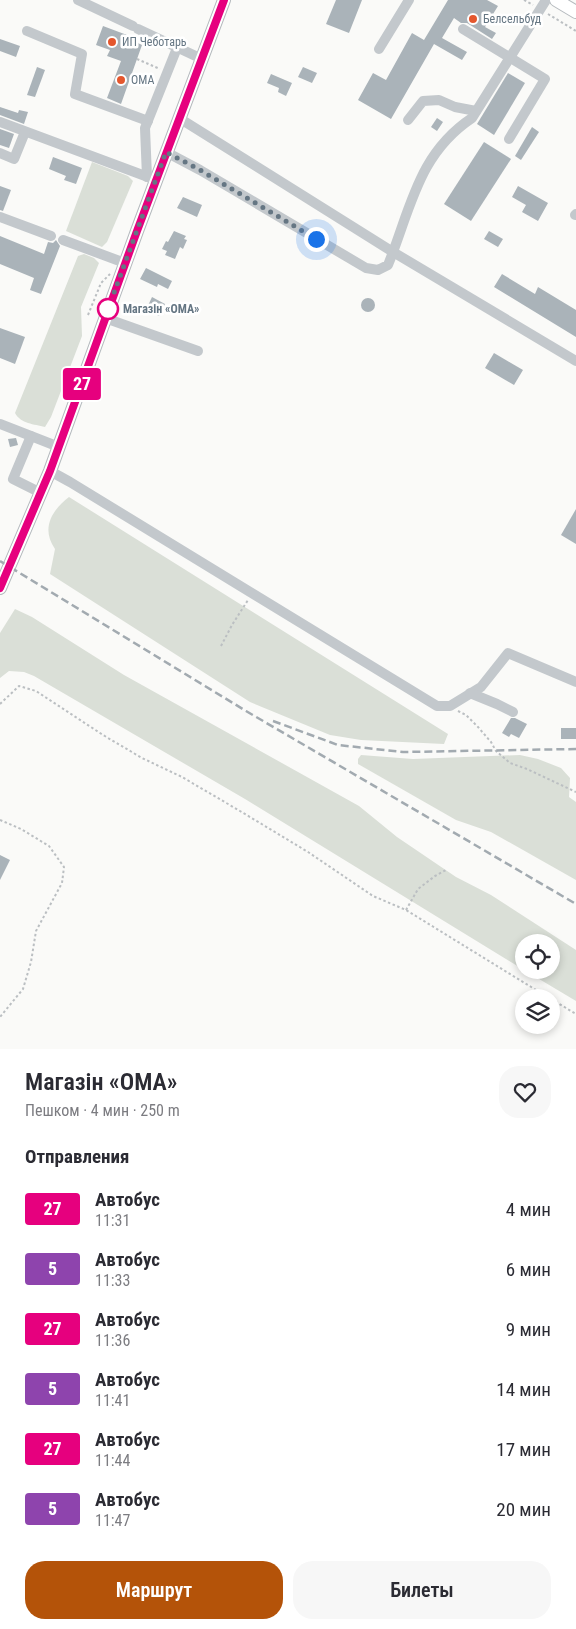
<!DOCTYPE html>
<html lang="ru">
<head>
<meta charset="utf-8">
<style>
	body { margin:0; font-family:"Roboto Condensed",sans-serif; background:#f7f7f7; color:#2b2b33; height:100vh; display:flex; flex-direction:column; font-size:19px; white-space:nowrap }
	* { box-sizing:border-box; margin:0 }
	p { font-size:16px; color:#7c7c81 }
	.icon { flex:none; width:28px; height:28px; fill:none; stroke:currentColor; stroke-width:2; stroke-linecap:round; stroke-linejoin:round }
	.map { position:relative; height:1049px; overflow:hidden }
	.panel { display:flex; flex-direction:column; background:#fff; flex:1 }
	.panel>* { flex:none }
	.badge { padding:0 10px; border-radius:4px; font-size:18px; line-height:32px }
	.tools { position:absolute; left:515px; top:934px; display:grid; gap:10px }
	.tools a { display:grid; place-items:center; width:45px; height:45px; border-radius:50%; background:#fff; box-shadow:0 2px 8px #0003; font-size:25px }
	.you { position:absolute; width:25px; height:25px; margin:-12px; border:4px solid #fff; border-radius:50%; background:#1a73e8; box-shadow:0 0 0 8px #1a73e833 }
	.map>.badge { position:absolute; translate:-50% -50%; box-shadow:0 0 0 2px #fff }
	h2 { padding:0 25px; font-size:19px; line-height:45px }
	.round { display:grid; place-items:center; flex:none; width:52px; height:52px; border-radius:20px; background:#f7f7f7 }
	.head { display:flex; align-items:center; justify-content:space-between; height:85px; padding:0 25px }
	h1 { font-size:24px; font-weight:600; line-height:38px }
	.button { display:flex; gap:10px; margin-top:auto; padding:10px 25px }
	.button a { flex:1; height:58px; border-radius:20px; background:#b45309; color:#fff; font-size:20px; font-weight:600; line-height:58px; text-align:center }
	.button a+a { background:#f7f7f7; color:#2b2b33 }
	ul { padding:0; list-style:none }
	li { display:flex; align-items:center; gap:15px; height:60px; padding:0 25px }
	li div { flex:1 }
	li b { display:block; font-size:19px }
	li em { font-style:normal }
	li .badge { min-width:55px; font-weight:700; text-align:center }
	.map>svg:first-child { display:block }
	.green { fill:#dadfd7 }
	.building { fill:#aab3b9 }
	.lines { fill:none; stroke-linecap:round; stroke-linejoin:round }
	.major-casing { stroke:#b5babe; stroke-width:14 }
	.path { stroke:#bbbfc2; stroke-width:2; stroke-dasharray:2.5 2.5; stroke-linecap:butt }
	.minor { stroke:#c3c8cc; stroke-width:10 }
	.major { stroke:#fff; stroke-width:12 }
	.rail { stroke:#a2aab0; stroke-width:2.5; stroke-dasharray:8 4; stroke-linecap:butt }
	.line-casing { stroke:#fff; stroke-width:11 }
	.line { stroke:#e6007e; stroke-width:8 }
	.walk { stroke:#657683; stroke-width:5; stroke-dasharray:0 9 }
	.poi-dot { fill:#e4572e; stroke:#fff; stroke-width:2 }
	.stop-dot { fill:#fff; stroke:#e6007e; stroke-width:2.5 }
	.labels { text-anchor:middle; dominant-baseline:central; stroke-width:5; stroke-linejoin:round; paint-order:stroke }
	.poi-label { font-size:12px; fill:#657683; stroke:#fff; text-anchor:start }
	.stop-label { font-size:12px; font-weight:bold; fill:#657683; stroke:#fff; text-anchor:start }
</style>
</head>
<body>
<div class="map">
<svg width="576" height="1049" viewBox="0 0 576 1049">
	<rect width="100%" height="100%" fill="#fafaf8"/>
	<g class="green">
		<path d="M92 162 128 176 133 181 107 242 102 247 66 231Z"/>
		<path d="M84 254 94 258 99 263 81 307 82 336 51 417 45 427C34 424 21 424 15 413L78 256Z"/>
		<path d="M69 497 448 734 444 744 361 740 330 735 250 702 50 574 55 549C41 529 51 511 69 497Z"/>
		<path d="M15 609 32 617 124 675 359 806 397 837 456 877 491 895 576 950V1001L524 970H551V942H524V970L245 799 34 676 24 672 9 671 0 678V633Z"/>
		<path d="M361 755 413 759 520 755 538 759 561 768 570 778 569 797 576 802V880L491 832 456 820 358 764V759Z"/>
	</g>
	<g class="building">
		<path d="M336 0H362L349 33 326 24Z"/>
		<path d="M448 0H487L498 6 485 27 496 33 492 39 467 23H461L454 18 442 38 467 52 462 60 434 44 391 119 358 100 373 73 386 80 412 33 424 40Z"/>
		<path d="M103 26 135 38 134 41 142 45 121 104 107 98 121 61 107 56 110 50 96 45Z"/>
		<path d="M0 39 20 46 16 57 0 51Z"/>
		<path d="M37 67 45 70 35 97 27 95Z"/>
		<path d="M303 67 317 73 312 83 298 77Z"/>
		<path d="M508 73 525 83 494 135 477 124Z"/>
		<path d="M271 74 292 83 286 96 278 92 279 88 267 83Z"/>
		<path d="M0 107 18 113 19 110 28 112 24 124 0 115Z"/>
		<path d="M437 118 443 122 437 131 431 127Z"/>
		<path d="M532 127 539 132 521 160 515 156Z"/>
		<path d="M0 129 14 134 9 148 0 145Z"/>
		<path d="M484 142 511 159 471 221 444 204Z"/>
		<path d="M53 157 82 168 76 184 64 180 66 176 49 169Z"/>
		<path d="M0 186 11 190 3 211 0 210Z"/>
		<path d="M518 186 548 203 538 221 522 212 526 205 512 197Z"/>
		<path d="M183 197 202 205 197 217 177 208Z"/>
		<path d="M174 231 186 236 184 239 187 240 183 249 180 247 175 259 165 255 167 251 162 249 166 241 168 242Z"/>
		<path d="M489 231 503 239 498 247 484 239Z"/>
		<path d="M0 236 44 254 48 242 53 243 56 240 60 246 41 294 30 290 34 278 0 264Z"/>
		<path d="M146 268 172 281 168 289 158 284 157 287 140 279Z"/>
		<path d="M502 274 535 294 538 287 576 310V337L494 287Z"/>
		<path d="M152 297 165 304 159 316 146 310Z"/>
		<circle cx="368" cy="305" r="7"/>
		<path d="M0 328 25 337 15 364 0 358Z"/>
		<path d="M494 353 523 370 514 385 485 368Z"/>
		<path d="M16 438 18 445 10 447 8 439Z"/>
		<path d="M576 509V544L561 535Z"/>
		<path d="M511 718H515L527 724 519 738 511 734 509 737 502 733Z"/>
		<rect x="561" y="728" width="15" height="11"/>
		<path d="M0 855 10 860 0 880Z"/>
	</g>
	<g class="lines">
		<defs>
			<g id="major">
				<path d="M556 0 576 12"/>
				<path d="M0 588 50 471 137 231 224 0"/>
			</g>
		</defs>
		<use href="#major" class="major-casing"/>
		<g class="path">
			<path d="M524 0 533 5"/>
			<path d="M548 14 576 31"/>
			<path d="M137 59 160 69"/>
			<path d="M88 315 101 283 110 274"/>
			<path d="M221 646 232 625 248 600"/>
			<path d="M0 704 19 686 36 691 103 735 142 758 182 777 240 811 308 852 373 896 406 910 549 998"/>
			<path d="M458 711 466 715 478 727 491 742 496 751 510 763 527 769 576 792"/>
			<path d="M0 820 21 829 49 846 64 867 62 883 36 931 31 962 23 989 0 1017"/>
			<path d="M406 910 418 889 435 876 446 870"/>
			<path d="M551 999 576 1014"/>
		</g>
		<g class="minor">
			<path d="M78 0 133 26"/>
			<path d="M138 29 202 59"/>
			<path d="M463 29 545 79 509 139"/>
			<path d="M27 31 82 54 75 94 148 121"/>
			<path d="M379 49 409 0"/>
			<path d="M179 118 393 252 576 361"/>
			<path d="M408 120 423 101 439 100 455 107 476 111"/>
			<path d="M0 122 156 180"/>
			<path d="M166 152 200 170 366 268 378 270 388 265C411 208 418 154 472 118L546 0"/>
			<path d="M0 153 14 159 25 132"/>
			<path d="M147 177 145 128 177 48"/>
			<path d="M575 215 576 214"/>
			<path d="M0 217 51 236"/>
			<path d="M63 240 125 263"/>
			<path d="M105 318 198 351"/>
			<path d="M0 424 59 447"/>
			<path d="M31 436 13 479 41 493"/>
			<path d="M50 471 70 482 437 706H450L481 687 508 653 576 682"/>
			<path d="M470 693 497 704 513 712"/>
		</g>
		<use href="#major" class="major"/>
		<g class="rail">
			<path d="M0 561 246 711 576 904"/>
			<path d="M273 721 338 745 403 752 576 749"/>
		</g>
	</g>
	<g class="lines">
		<defs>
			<path id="line" d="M0 588 50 471 137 231 224 0"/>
		</defs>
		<use href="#line" class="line-casing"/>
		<use href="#line" class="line"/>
		<path class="walk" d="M108 309 166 152 200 170 316 239"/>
	</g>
	<g class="poi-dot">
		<circle cx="473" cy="19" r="5"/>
		<circle cx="112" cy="42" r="5"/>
		<circle cx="121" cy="80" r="5"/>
	</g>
	<circle class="stop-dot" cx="108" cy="309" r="10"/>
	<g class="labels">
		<g class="poi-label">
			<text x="483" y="19">Белсельбуд</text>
			<text x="122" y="42">ИП Чеботарь</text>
			<text x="131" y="80">ОМА</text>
		</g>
		<g class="stop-label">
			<text x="123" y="309">Магазін «ОМА»</text>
		</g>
	</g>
</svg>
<div class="tools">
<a><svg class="icon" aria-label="locate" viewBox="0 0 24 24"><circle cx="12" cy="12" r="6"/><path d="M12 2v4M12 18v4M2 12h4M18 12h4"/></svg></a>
<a><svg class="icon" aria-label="layers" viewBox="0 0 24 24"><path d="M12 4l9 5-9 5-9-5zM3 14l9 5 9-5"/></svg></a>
</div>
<div class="you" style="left:316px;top:239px"></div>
<b class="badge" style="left:82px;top:384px;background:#e6007e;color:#fff">27</b>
</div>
<section class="panel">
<div class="head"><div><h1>Магазін «ОМА»</h1><p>Пешком · 4 мин · 250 m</p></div><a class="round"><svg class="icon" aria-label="heart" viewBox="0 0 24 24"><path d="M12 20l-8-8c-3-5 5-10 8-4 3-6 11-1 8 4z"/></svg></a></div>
<h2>Отправления</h2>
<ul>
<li><span class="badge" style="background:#e6007e;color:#fff">27</span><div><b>Автобус</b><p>11:31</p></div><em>4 мин</em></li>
<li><span class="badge" style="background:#8e44ad;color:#fff">5</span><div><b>Автобус</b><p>11:33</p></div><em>6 мин</em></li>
<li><span class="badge" style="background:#e6007e;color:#fff">27</span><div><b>Автобус</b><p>11:36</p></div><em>9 мин</em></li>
<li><span class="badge" style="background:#8e44ad;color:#fff">5</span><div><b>Автобус</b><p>11:41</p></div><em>14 мин</em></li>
<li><span class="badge" style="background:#e6007e;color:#fff">27</span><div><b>Автобус</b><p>11:44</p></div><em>17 мин</em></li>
<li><span class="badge" style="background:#8e44ad;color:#fff">5</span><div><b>Автобус</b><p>11:47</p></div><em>20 мин</em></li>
</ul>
<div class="button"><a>Маршрут</a><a>Билеты</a></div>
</section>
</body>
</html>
